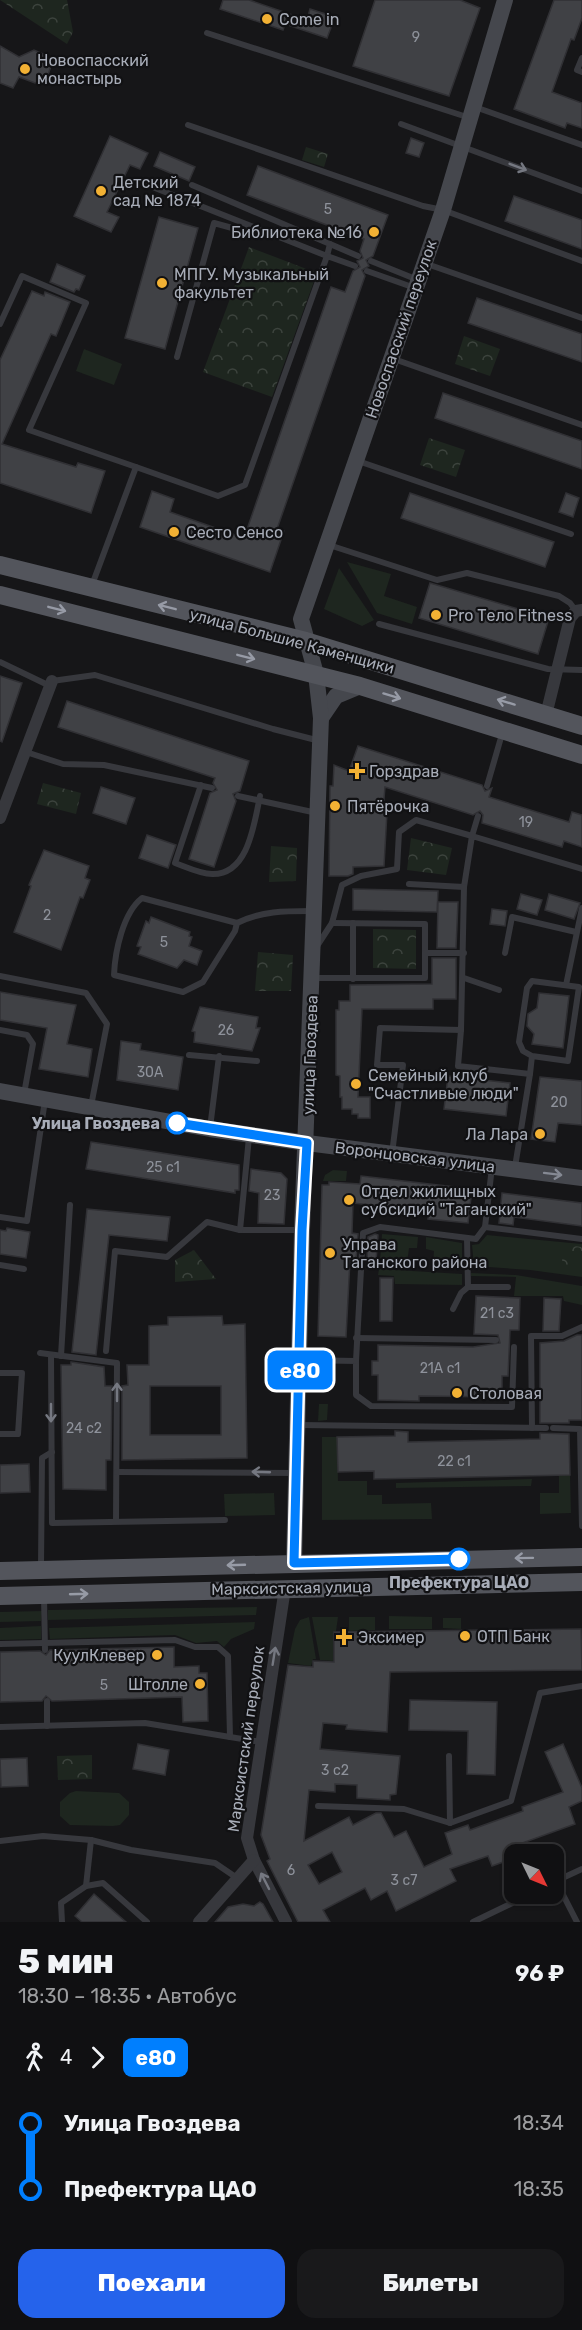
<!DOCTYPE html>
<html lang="ru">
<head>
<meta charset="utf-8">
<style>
	body { margin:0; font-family:Rubik,sans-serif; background:#19191b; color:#f1f3f6; height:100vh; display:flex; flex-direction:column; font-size:22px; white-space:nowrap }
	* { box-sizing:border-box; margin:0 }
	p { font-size:20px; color:#9c9d9f }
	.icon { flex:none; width:33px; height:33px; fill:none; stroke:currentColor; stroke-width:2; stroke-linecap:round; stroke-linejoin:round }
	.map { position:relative; height:1922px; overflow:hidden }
	.drawer { display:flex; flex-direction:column; background:#101012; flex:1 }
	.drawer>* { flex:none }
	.badge { padding:0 12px; border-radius:9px; font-size:21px; line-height:39px }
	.needle { width:39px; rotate:133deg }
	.controls { position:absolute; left:504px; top:1844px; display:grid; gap:12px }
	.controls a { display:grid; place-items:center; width:60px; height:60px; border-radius:12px; background:#101012; box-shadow:0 2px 4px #0004,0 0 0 2px #303032; font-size:30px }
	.map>.badge { position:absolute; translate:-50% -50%; box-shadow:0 0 0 3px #fff }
	.legs { display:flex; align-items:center; gap:9px; height:66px; padding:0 18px; font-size:20px }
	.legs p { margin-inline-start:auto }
	.summary { display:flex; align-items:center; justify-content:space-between; height:102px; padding:0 18px }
	h1 { font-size:33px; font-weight:800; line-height:45px }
	.button { display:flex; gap:12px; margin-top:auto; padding:12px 18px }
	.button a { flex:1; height:69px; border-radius:18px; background:#2563eb; color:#fff; font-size:24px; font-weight:800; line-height:69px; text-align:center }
	.button a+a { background:#19191b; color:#f1f3f6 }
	ul { padding:0 18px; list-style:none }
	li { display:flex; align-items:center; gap:21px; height:66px; font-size:22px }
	li i { display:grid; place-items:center; width:9px; height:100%; margin:0 8px; background:currentColor }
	li i::after { content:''; width:15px; height:15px; margin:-8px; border:4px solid; border-radius:50%; background:#101012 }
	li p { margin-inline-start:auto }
	li:first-child i { background:linear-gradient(#0000 50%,currentColor 0) }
	li:last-child i { background:linear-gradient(currentColor 50%,#0000 0) }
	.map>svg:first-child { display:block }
	.grass { fill:#1e261f }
	.park { fill:url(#park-crowns) }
	.building { fill:#404145; stroke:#303034; stroke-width:1.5; fill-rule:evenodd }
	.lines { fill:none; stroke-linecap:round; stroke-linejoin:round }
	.lane { stroke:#37383d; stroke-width:6 }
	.street { stroke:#37383d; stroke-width:12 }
	.secondary { stroke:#45474d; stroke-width:16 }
	.primary { stroke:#53555c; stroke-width:18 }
	.oneway { stroke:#757881 }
	.oneway2 { stroke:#979ba6 }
	.oneway3 { stroke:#858993 }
	.line-1-casing { stroke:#fff; stroke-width:14 }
	.line-1 { stroke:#007ffe; stroke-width:9 }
	.poi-dot { fill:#f2b134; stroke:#111113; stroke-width:2 }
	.stop-1-dot { fill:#fff; stroke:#007ffe; stroke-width:3 }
	.labels { text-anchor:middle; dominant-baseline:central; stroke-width:4.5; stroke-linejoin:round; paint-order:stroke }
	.number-label { font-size:14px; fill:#8e929b }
	.poi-label { font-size:16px; fill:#a8adb8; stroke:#111113; text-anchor:start }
	.street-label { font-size:16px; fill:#a8adb8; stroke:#111113 }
	.stop-label { font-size:16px; font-weight:bold; fill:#a8adb8; stroke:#111113; text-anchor:end }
</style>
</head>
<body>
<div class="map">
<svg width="582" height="1922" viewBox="0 0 582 1922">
	<defs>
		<pattern id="park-crowns" width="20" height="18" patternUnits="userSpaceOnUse" patternTransform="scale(1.5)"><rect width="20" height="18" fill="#1e261f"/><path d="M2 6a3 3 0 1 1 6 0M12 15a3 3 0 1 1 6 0" fill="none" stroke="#3c433d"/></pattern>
	</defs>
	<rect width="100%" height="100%" fill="#161618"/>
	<g class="grass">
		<path d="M84 349 122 364 114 385 76 371Z"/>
		<path d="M347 562 391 574 384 596 417 607 412 624 377 613Z"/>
		<path d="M339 568 374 620 362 626 324 609Z"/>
		<path d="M333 1170 347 1171 346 1181H323L325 1175Z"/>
		<path d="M382 1234 418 1237 417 1248H409L407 1263 380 1261Z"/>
		<path d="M487 1235 582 1244V1277L530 1270 474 1266 472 1245 479 1244Z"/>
		<path d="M426 1237 462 1243V1266L433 1265 434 1251 426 1249Z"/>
		<path d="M379 1269 462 1274V1285L395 1284 394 1276 378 1275Z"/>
		<path d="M471 1273 516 1275 582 1286V1305L564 1301 563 1296H514L516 1277 471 1276Z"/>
		<path d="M319 1404H328L327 1420 318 1421Z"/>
		<path d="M322 1437H337L338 1481H367V1495H382V1504L431 1503 432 1519 322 1520Z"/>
		<path d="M559 1475H570L571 1513 540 1514V1493H559Z"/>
		<path d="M532 1479 531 1486 396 1488V1483Z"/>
		<path d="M274 1493 275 1515 225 1516 224 1494Z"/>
		<path d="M257 1607 256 1615 48 1620V1610Z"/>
		<path d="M42 1611 41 1621 0 1622V1612Z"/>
		<path d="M389 1616 432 1617V1629H389Z"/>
		<path d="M309 1617 316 1659H313L311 1666 288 1663 295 1629 300 1620Z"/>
		<path d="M312 1617H338L336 1631 333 1633V1661L320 1660Z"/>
		<path d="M349 1617H375V1630L349 1631Z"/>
		<path d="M443 1618H461V1629L443 1628Z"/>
		<path d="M255 1622 254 1629 231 1639 224 1647 217 1641 196 1643 175 1635 50 1639 49 1628Z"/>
		<path d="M41 1626V1639L0 1640V1628Z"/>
		<path d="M76 1791 119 1793 129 1802V1815L120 1825 113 1826 70 1825 60 1816V1802L70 1793Z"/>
	</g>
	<g class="park">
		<path d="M0 0H67L73 32 67 44Z"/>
		<path d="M306 147 328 154 324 167 302 160Z"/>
		<path d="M249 247 317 273 272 397 203 372Z"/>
		<path d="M464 336 500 349 490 376 455 364Z"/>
		<path d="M429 438 465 450 456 477 420 465Z"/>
		<path d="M43 783 81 793 76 814 37 804Z"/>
		<path d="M411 838 452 848 446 875 407 870Z"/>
		<path d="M271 846 297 848 296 881 269 882Z"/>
		<path d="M373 929 416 930V969L373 968Z"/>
		<path d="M258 952 293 955 291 991H255Z"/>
		<path d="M564 1245 582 1247V1272L561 1270Z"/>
		<path d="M194 1250 216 1279 175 1282V1260Z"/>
		<path d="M92 1755V1779L58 1780 57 1756Z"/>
	</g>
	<g class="building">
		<path d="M223 0H249L307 20 310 9 335 17 327 38 285 24 283 30 220 9Z"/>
		<path d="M375 0H460L480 8 449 96 353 66Z"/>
		<path d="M554 0H582V18L574 40 571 39 552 92 582 103V128L567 123 565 128 514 109Z"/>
		<path d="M0 46 19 57 34 50 46 55 51 66 47 78 35 83 19 77 13 88 0 83Z"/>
		<path d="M110 136 148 153 140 169 130 165 107 212 119 217 111 232 74 216Z"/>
		<path d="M411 138 424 143 419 157 406 153Z"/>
		<path d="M160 152 195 167 189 181 154 166Z"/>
		<path d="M258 166 388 215 373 256 366 260 369 266 362 270 365 276 277 529 284 531 270 572 140 527 152 491 174 499 170 512 244 538 331 287 345 292 353 271 360 267 357 261 363 258 360 251 364 239 247 195Z"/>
		<path d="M514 196 582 220V249L505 221Z"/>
		<path d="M159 217 198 228 165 349 125 338Z"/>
		<path d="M57 264 85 276 79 290 76 289 74 292 50 282Z"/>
		<path d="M32 291 44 296 45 292 70 302 56 336 51 334 2 444 76 467 78 463 105 471 91 513 0 483V360Z"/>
		<path d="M477 298 582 334V362L468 323Z"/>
		<path d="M443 393 582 441V469L435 418Z"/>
		<path d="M410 493 554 542 545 567 401 518Z"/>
		<path d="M566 493 579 498 573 517 559 512Z"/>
		<path d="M430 583 549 618 538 654 419 618Z"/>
		<path d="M0 676 22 683 2 742 0 741Z"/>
		<path d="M67 701 249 761 240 791 233 794 236 801 214 867 189 859 210 793 217 790 213 783 215 778 58 727Z"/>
		<path d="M358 746 482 785 485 791 492 788 489 797 569 822 572 812 582 815V847L564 841 562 847 482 823 483 815 480 811 473 815 385 787 383 811 387 812 384 866 353 867V874L348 876H329L330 786H333L334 765 349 771Z"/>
		<path d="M101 787 135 798 126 824 93 813Z"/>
		<path d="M147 835 176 845 168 868 139 858Z"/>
		<path d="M44 850 89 866 85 878 90 880 83 898 80 897 61 950 14 932 31 886 29 885Z"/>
		<path d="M353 889 438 891 437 912 353 910Z"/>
		<path d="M521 894 542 900 537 915 517 909Z"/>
		<path d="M549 894 580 903 574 919 545 910Z"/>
		<path d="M438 902H458L456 948H437Z"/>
		<path d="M492 909 507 911 505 926 490 924Z"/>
		<path d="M151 917 190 932 189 936 192 937 189 946 202 951 197 965 184 960 177 968 138 954 141 947 137 946 146 921 149 923Z"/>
		<path d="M432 958H456V999H433V1009H362L358 1097H370V1118H358V1114H352V1109H342V1097H340V1076L336 1075V1010H339V1001H350V985L432 984Z"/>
		<path d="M0 992 76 1005 67 1044 92 1049 88 1077 39 1069 47 1028 0 1020Z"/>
		<path d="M539 993 569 996 563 1048 532 1044 534 1034 527 1026 528 1014 537 1008Z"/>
		<path d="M200 1007 258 1017 256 1028H260L252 1051 194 1042 195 1032 192 1031Z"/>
		<path d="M121 1041 141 1044 140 1050 183 1057 178 1090 117 1080Z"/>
		<path d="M448 1076 510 1083 506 1116 444 1109Z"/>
		<path d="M540 1077 582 1081V1125L558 1123 555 1142 531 1139Z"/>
		<path d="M91 1142 239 1165V1190H235V1193L86 1169Z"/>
		<path d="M251 1169 281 1173 287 1179 284 1224 258 1223 259 1193 249 1191Z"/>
		<path d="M361 1176 472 1189 468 1223 428 1219 429 1211 353 1203 352 1233 358 1234 356 1260H350L346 1337 318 1336 322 1185H329V1182L360 1184Z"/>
		<path d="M502 1193 582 1203V1226L514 1217 513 1225 499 1223Z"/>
		<path d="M87 1209 170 1217 167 1241 109 1235 96 1355 72 1352Z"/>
		<path d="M7 1228 30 1232 26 1258 0 1254V1230L6 1231Z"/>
		<path d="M375 1234 378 1235 376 1261H367L368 1237Z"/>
		<path d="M380 1278H393L392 1321H380Z"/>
		<path d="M476 1296 520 1298 519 1330H510L508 1376H502V1397L419 1396V1401L378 1400V1375H372V1361H378V1345L473 1347 500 1343 498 1335 474 1334Z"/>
		<path d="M544 1298 561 1299 559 1331H543Z"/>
		<path d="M222 1316 223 1325 245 1324 247 1458 122 1460V1386L128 1385 127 1365H149V1326L168 1325V1317ZM150 1386H221V1435H150Z"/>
		<path d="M577 1335H582V1420H569V1423H540V1343L564 1341Z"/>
		<path d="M71 1362 104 1367 105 1386H112L111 1460H106V1490L63 1489 61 1365H71Z"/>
		<path d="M395 1431 408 1432V1442L540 1439V1433L569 1434 570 1475 374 1479V1471L338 1472 337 1437 395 1436Z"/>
		<path d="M29 1464 30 1492 0 1493V1465Z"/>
		<path d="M581 1629 582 1670 390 1672 387 1732 346 1729 347 1725 323 1723 320 1749 400 1756 396 1794 390 1795V1800L357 1798V1785L335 1784V1792L309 1790 304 1841 349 1817 353 1825 376 1813H381L394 1837 406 1831 424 1867 452 1854 445 1833 468 1825 470 1830 523 1811 522 1807 563 1792 545 1752 563 1744 582 1788V1801L569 1807 575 1824 514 1846V1878L506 1861 492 1866 488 1856 450 1869 456 1881 396 1911 387 1891 371 1900 365 1888 323 1910 330 1922H298L267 1861 270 1859 261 1835 288 1665 313 1667V1661L334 1662V1632ZM332 1852 342 1872 319 1884 308 1865Z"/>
		<path d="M174 1647V1667L199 1666V1673H207L208 1721 183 1722 182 1697 52 1701 46 1696 42 1701 0 1702V1652L40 1651 46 1655 50 1650Z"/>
		<path d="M410 1700 497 1702 495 1775 467 1774 468 1731 409 1730Z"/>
		<path d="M138 1744 169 1750 165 1775 133 1769Z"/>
		<path d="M27 1758 28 1786 1 1787 0 1759Z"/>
		<path d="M94 1894 126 1922H82L75 1916Z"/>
		<path d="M260 1902 263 1904 273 1922H215L228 1907 243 1904 254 1906Z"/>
	</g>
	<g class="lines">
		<g class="lane">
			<path d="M207 33 470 118"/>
			<path d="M582 58 577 70 582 72"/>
			<path d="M475 107 582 145"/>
			<path d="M401 124 582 191"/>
			<path d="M188 125 423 206 443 210 582 261"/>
			<path d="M140 182 327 256 330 244 192 185"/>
			<path d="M330 244 358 256"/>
			<path d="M371 261 418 280"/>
			<path d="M427 264 582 318"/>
			<path d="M367 271 415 288"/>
			<path d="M0 324 22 276 86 303 29 430 136 467"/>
			<path d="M177 357 214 223 243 231 254 230"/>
			<path d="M391 358 582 425"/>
			<path d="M358 461 571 534"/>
			<path d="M329 545 437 580 467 573 559 596 570 603 576 611"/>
			<path d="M92 585 136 467 218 496 245 485 327 256 355 266"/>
			<path d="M379 624 548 669 582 670"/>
			<path d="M0 662 50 686"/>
			<path d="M52 681 95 675 273 729 320 741"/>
			<path d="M26 752 63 764 104 765 212 788"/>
			<path d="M201 785 175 863C186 867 200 874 212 874 248 875 254 825 260 796"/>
			<path d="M487 786 502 734"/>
			<path d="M238 796 317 813"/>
			<path d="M409 884 464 887 472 836 582 869"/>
			<path d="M237 923 142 898C123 913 115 951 114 975L183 992 203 982 235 931 237 923C261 911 285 911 311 911"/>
			<path d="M332 923 425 924V953"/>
			<path d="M353 923V979"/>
			<path d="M317 946 332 923 342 885 361 876 397 869 399 832 416 820 472 836 478 816"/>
			<path d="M505 953 512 917 576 932"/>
			<path d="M0 976 86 993 107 1024 91 1106"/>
			<path d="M313 978H425V953H464"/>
			<path d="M464 978 499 990"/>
			<path d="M566 985 582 908"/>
			<path d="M0 1030 27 1035 33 1044 24 1094"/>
			<path d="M461 1030 458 1066 530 1074 515 1167"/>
			<path d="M189 1055 257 1061"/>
			<path d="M530 1074 532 1056 523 1051 519 1042 527 988 532 981 579 987 568 1061 532 1056"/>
			<path d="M210 1128 219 1056"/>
			<path d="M392 1154 403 1065H377L380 1028 461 1030 464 887"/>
			<path d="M492 1167 485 1227 582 1239"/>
			<path d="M0 1217 27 1221 45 1100"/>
			<path d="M240 1230H302"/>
			<path d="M0 1265 24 1269"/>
			<path d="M468 1287H508"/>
			<path d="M453 1309 461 1293 468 1287 467 1238"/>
			<path d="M356 1338 496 1340"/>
			<path d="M106 1351 115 1251 167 1257 207 1222 240 1230 249 1137"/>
			<path d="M40 1353 117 1363 116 1520"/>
			<path d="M51 1355 52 1523 225 1520"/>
			<path d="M61 1356 70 1205"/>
			<path d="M300 1360 356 1361V1395L371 1406 512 1407 514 1347"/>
			<path d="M356 1361 363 1233 380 1227 476 1239 485 1227"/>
			<path d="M0 1373H22L18 1434H0"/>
			<path d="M299 1425 546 1428"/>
			<path d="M532 1428 531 1336H562L582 1327"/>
			<path d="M553 1428 580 1429 582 1526"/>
			<path d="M117 1472 296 1473"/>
			<path d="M41 1566 42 1458 52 1452"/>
			<path d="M44 1596 45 1650"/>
			<path d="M0 1644 175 1640 195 1647H218L228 1656 230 1737 261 1742"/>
			<path d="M47 1701V1726"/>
			<path d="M0 1727 145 1723 230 1737"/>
			<path d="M449 1756 450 1823 511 1801 540 1693 582 1686"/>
			<path d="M318 1806 404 1809 450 1823"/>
			<path d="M0 1841 43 1836 91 1840 131 1850 215 1863 237 1878"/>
			<path d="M556 1881 582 1869"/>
			<path d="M554 1883 556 1881 577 1922"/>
			<path d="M86 1886 91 1840"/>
			<path d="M62 1922 61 1903 86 1886 103 1883 147 1922"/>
			<path d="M473 1922 533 1893"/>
		</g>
		<g class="street">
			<path d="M546 715 570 618 576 611 582 610"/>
			<path d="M0 818 52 681"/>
			<path d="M285 1588 247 1838 254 1860 286 1922"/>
			<path d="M199 1922 254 1860"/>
		</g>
		<g class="secondary">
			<path d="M321 718 336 696 360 686"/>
			<path d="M0 1091 210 1129 307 1143 582 1178"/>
			<path d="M294 1563 302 1230 321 718 316 674 301 619 443 210 505 0"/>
		</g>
		<g class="primary">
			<path d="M0 565 306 641 582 726"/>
			<path d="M0 595 360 686 582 755"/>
			<path d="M0 1571 582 1557"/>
			<path d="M0 1596 582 1582"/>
		</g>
	</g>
	<defs><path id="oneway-shaft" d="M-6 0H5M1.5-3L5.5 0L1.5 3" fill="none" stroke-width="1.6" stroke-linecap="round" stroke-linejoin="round" transform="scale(1.5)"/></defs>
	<g class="oneway">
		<use href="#oneway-shaft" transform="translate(518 167) rotate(21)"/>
		<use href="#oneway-shaft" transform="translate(117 1392) rotate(-90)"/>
		<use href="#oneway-shaft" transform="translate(51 1413) rotate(90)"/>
		<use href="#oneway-shaft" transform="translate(261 1472) rotate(-178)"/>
		<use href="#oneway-shaft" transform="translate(274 1656) rotate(-81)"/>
		<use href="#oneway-shaft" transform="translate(265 1881) rotate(-117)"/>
	</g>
	<g class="oneway2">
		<use href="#oneway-shaft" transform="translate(167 607) rotate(-166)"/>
		<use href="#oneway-shaft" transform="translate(57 609) rotate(14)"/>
		<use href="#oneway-shaft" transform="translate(246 657) rotate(14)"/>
		<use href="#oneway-shaft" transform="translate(392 696) rotate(17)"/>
		<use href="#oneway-shaft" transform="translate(506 702) rotate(-163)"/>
		<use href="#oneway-shaft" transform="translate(524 1558) rotate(179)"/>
		<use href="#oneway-shaft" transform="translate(236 1565) rotate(178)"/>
		<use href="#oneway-shaft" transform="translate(79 1594) rotate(-2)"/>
	</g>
	<use class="oneway3" href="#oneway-shaft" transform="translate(553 1174) rotate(7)"/>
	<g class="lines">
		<defs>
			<path id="line-1" d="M177 1123 307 1143 302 1230 294 1563 459 1559"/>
		</defs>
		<use href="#line-1" class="line-1-casing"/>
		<use href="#line-1" class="line-1"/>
	</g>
	<g class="poi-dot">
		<circle cx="267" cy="19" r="6"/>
		<circle cx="25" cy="69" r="6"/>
		<circle cx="101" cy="191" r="6"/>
		<circle cx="374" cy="232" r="6"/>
		<circle cx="162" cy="283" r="6"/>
		<circle cx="174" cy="532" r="6"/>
		<circle cx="436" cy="615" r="6"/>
		<path d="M354 762h6v6h6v6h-6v6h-6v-6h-6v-6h6z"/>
		<circle cx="335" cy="806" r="6"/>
		<circle cx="356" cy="1084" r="6"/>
		<circle cx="540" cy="1134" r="6"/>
		<circle cx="349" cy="1200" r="6"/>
		<circle cx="330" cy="1253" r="6"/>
		<circle cx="457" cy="1393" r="6"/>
		<circle cx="465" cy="1636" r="6"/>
		<path d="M341 1628h6v6h6v6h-6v6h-6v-6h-6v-6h6z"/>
		<circle cx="157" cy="1655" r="6"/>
		<circle cx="200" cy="1684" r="6"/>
	</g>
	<g class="stop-1-dot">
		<circle cx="177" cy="1123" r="10"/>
		<circle cx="459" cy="1559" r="10"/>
	</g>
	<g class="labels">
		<g class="number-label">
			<text x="416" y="37">9</text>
			<text x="328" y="209">5</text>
			<text x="526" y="822">19</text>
			<text x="47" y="915">2</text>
			<text x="164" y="942">5</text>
			<text x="226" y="1030">26</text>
			<text x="150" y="1072">30А</text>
			<text x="559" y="1102">20</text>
			<text x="163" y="1167">25 с1</text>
			<text x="272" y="1195">23</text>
			<text x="497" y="1313">21 с3</text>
			<text x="440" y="1368">21А с1</text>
			<text x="84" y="1428">24 с2</text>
			<text x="454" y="1461">22 с1</text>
			<text x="104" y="1685">5</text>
			<text x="335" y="1770">3 с2</text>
			<text x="291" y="1870">6</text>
			<text x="404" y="1880">3 с7</text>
		</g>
		<g class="poi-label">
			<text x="279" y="19">Come in</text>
			<text x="37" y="60">Новоспасский<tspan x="37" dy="18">монастырь</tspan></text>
			<text x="113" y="182">Детский<tspan x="113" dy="18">сад № 1874</tspan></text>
			<text x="362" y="232" text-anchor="end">Библиотека №16</text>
			<text x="174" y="274">МПГУ. Музыкальный<tspan x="174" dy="18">факультет</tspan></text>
			<text x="186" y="532">Сесто Сенсо</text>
			<text x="448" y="615">Pro Тело Fitness</text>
			<text x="369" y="771">Горздрав</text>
			<text x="347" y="806">Пятёрочка</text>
			<text x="368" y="1075">Семейный клуб<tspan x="368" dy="18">"Счастливые люди"</tspan></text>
			<text x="528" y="1134" text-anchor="end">Ла Лара</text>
			<text x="361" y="1191">Отдел жилищных<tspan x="361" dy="18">субсидий "Таганский"</tspan></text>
			<text x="342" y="1244">Управа<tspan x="342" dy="18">Таганского района</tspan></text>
			<text x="469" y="1393">Столовая</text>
			<text x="477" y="1636">ОТП Банк</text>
			<text x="358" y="1637">Эксимер</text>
			<text x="145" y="1655" text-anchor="end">КуулКлевер</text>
			<text x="188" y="1684" text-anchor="end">Штолле</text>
		</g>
		<g class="street-label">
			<text transform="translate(401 329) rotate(-71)">Новоспасский переулок</text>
			<text transform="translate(292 641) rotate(15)">улица Большие Каменщики</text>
			<text transform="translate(310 1055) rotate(-88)">улица Гвоздева</text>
			<text transform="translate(415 1157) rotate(7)">Воронцовская улица</text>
			<text transform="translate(291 1588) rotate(-1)">Марксистская улица</text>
			<text transform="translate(246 1739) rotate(-82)">Марксистский переулок</text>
		</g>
		<g class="stop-label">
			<text x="160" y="1123">Улица Гвоздева</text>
			<text x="459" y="1582" text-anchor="middle">Префектура ЦАО</text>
		</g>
	</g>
</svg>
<div class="controls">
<a><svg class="needle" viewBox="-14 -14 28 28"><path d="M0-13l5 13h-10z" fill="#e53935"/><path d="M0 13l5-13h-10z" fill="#9c9d9f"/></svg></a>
</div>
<b class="badge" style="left:300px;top:1370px;background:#007ffe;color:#fff">е80</b>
</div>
<section class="drawer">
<div class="summary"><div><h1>5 мин</h1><p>18:30 – 18:35 · Автобус</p></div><b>96 ₽</b></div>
<div class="legs"><svg class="icon" aria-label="walk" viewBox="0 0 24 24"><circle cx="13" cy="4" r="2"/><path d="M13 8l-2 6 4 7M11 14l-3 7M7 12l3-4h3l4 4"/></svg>4<svg class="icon" aria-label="forward" viewBox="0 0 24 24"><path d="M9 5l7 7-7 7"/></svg><b class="badge" style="background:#007ffe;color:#fff">е80</b></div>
<ul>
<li><i style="color:#007ffe"></i><b>Улица Гвоздева</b><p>18:34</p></li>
<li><i style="color:#007ffe"></i><b>Префектура ЦАО</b><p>18:35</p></li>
</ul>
<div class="button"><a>Поехали</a><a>Билеты</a></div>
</section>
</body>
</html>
